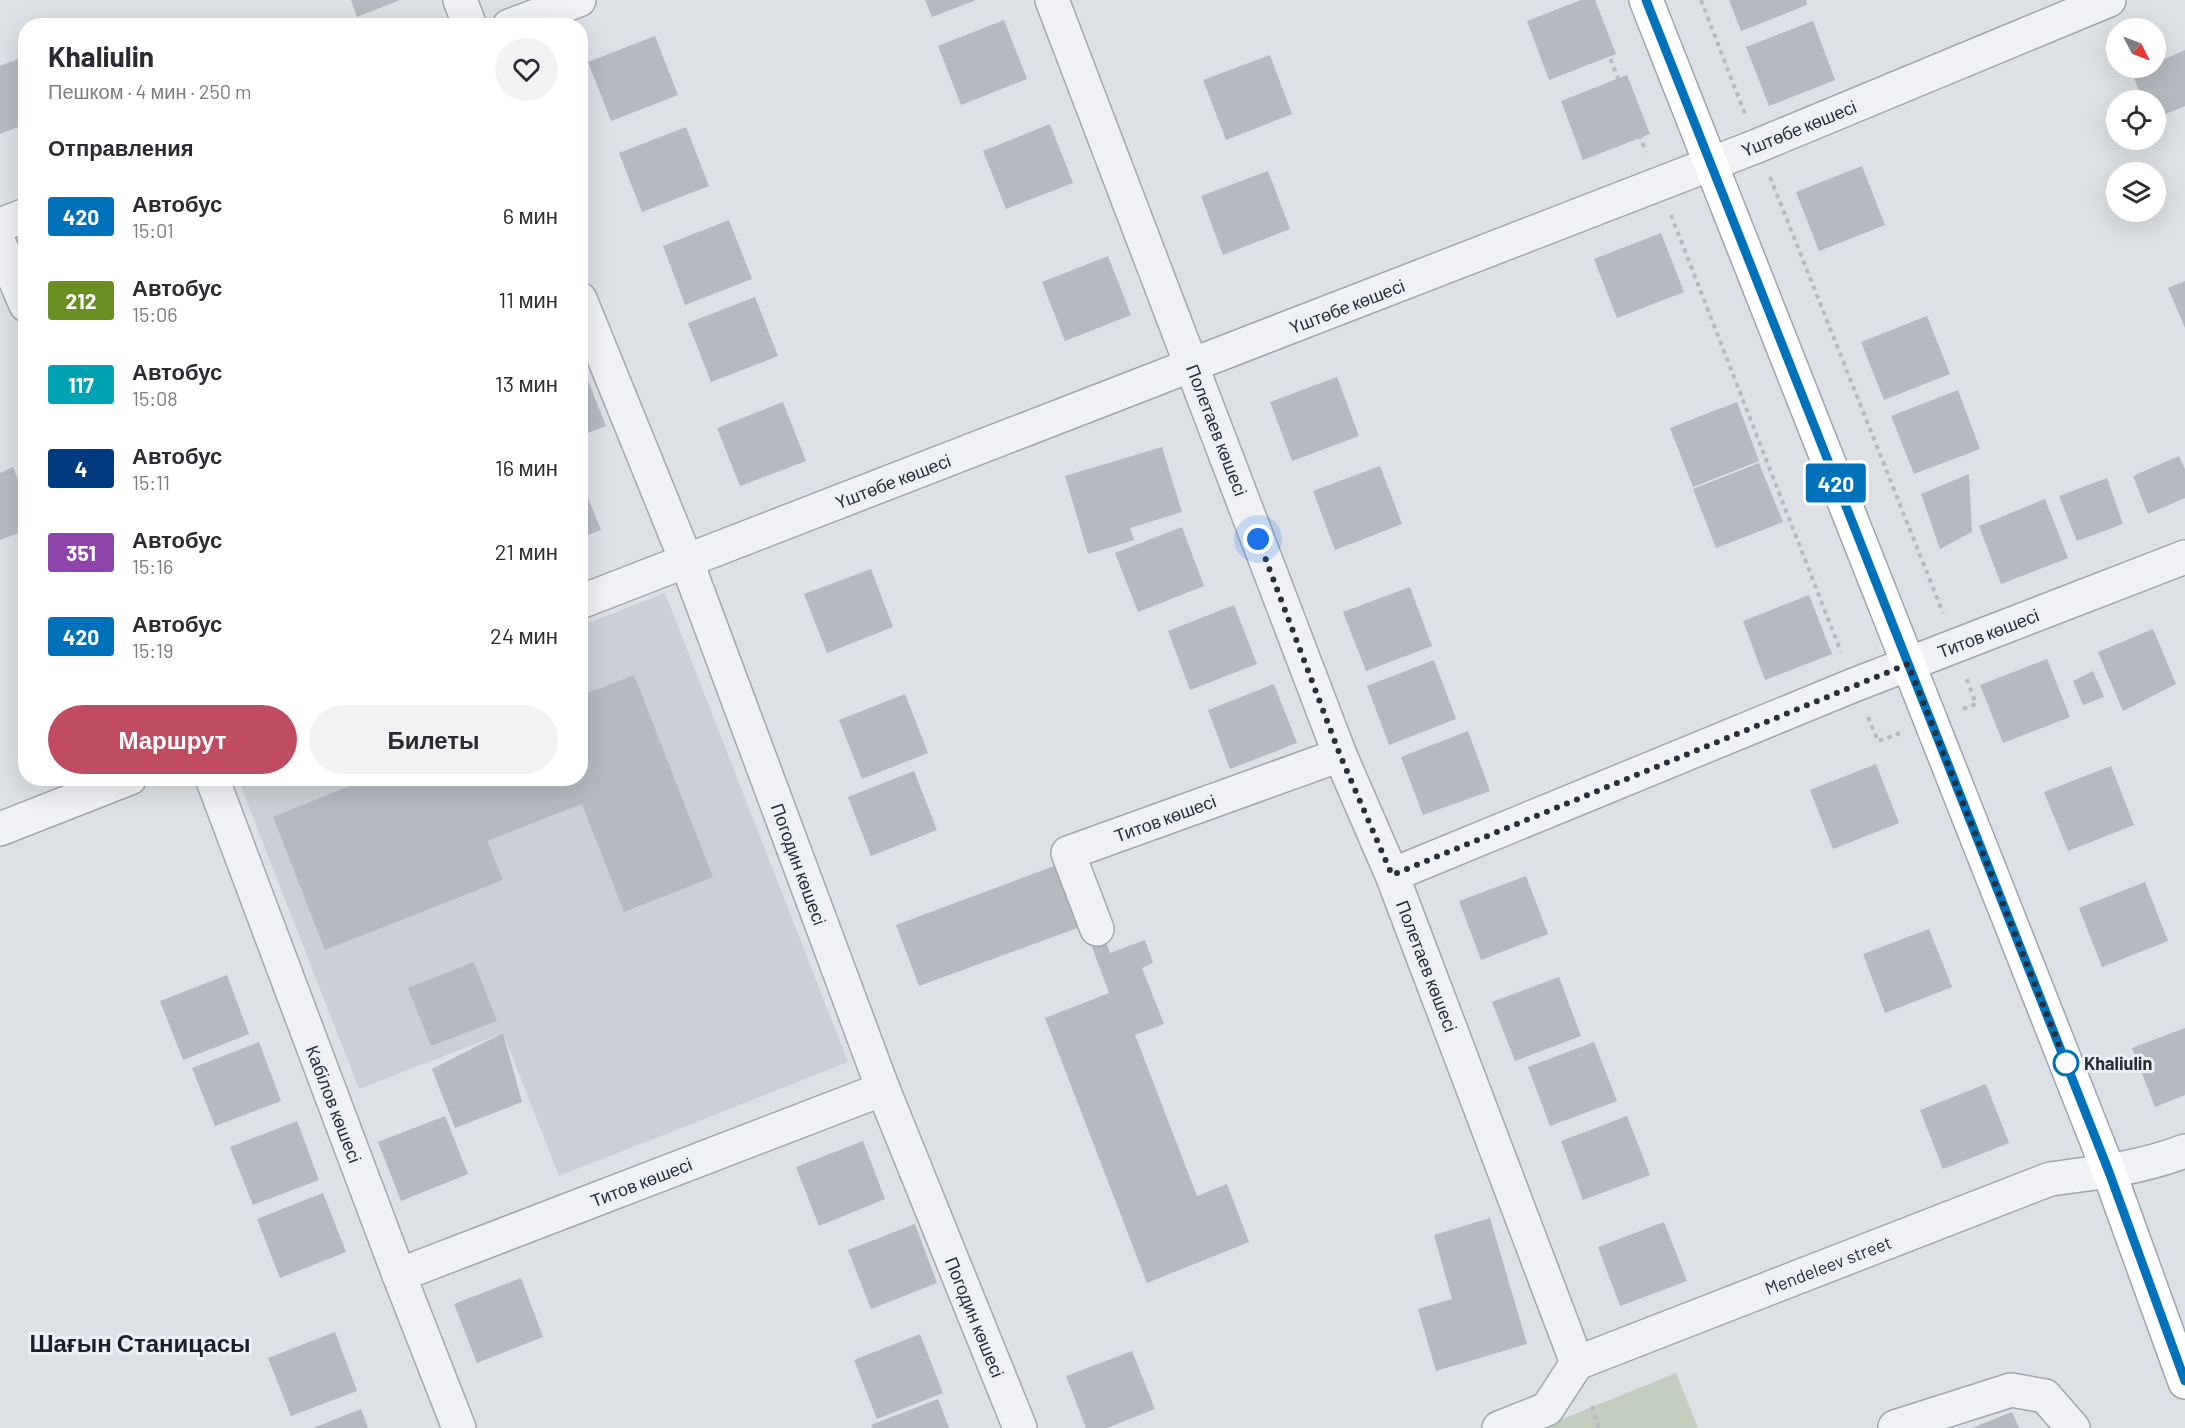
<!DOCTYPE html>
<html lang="ru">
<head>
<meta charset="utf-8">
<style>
	body { margin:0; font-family:Barlow,sans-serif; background:#f2f2f3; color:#2b2b33; height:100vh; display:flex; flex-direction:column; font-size:22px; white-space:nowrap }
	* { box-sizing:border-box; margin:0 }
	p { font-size:20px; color:#7c7c81 }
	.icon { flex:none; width:33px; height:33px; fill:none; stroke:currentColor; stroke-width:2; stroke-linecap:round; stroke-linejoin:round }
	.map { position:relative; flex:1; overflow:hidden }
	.sheet { position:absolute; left:18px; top:18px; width:570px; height:768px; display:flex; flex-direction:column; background:#fff; border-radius:24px; box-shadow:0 6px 24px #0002 }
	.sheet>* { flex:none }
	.badge { padding:0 12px; border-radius:4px; font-size:21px; line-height:39px }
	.needle { width:39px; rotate:132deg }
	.controls { position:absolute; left:2106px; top:18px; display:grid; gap:12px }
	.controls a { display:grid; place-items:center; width:60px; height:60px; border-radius:50%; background:#fff; box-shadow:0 6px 24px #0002; font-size:30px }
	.you { position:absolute; width:30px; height:30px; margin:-15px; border:4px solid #fff; border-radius:50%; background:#1a73e8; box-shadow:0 0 0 9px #1a73e833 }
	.map>.badge { position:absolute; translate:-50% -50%; box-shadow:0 0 0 3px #fff }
	h2 { padding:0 30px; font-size:22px; line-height:54px }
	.round { display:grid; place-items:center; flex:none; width:63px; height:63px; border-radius:32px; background:#f2f2f3 }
	.head { display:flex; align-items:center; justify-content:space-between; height:102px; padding:0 30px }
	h1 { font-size:28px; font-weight:700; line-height:45px }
	.button { display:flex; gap:12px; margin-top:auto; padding:12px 30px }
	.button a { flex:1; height:69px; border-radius:36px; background:#c04c62; color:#fff; font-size:24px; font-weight:700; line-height:69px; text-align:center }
	.button a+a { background:#f2f2f3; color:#2b2b33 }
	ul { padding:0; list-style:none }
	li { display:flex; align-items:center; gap:18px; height:84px; padding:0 30px }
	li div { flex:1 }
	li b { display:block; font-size:22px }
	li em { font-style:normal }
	li .badge { min-width:66px; font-weight:700; text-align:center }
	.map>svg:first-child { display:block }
	.built { fill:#cbd0d6 }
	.green { fill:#c3cebf }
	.building { fill:#b5bac1 }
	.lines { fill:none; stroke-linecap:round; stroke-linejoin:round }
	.minor-casing { stroke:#a3a7ae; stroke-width:36 }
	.major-casing { stroke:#9da5b0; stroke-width:36 }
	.path { stroke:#b7bbc0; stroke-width:4; stroke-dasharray:4.5 4.5; stroke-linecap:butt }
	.minor { stroke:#eff1f4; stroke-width:33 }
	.major { stroke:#fff; stroke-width:33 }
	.line-casing { stroke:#fff; stroke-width:14 }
	.line { stroke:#0072bc; stroke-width:9 }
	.walk { stroke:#282f3a; stroke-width:6; stroke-dasharray:0 10.8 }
	.stop-dot { fill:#fff; stroke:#0072bc; stroke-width:3 }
	.labels { text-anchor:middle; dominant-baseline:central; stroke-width:6; stroke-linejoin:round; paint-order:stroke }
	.street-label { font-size:18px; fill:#282f3a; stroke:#eceff3 }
	.stop-label { font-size:18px; font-weight:bold; fill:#282f3a; stroke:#eceff3; text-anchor:start }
	.district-label { font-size:24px; font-weight:bold; fill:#1a202b; stroke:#eceff3 }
</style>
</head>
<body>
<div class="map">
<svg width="2185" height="1428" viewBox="0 0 2185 1428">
	<rect width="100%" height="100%" fill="#dde0e5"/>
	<path class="built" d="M665 593 848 1062 559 1176 503 1033 359 1089 238 779 580 778 581 626Z"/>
	<path class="green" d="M1676 1373 1698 1428H1540Z"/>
	<g class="building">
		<path d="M351 0H400L357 17Z"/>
		<path d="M925 0H976L932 17Z"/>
		<path d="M1581 0H1595L1616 54 1549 80 1527 21Z"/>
		<path d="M1729 0H1806L1807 5 1741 31Z"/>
		<path d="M1004 20 1027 79 961 105 938 46Z"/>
		<path d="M1813 21 1835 80 1769 106 1746 47Z"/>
		<path d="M655 36 678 95 611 121 588 62Z"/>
		<path d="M2185 50V106L2156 118V100H2143L2132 73 2144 68H2156V63Z"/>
		<path d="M1270 55 1292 114 1226 140 1203 80Z"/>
		<path d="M26 56V124L0 134V66Z"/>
		<path d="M1627 75 1650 134 1583 160 1561 101Z"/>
		<path d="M1050 124 1073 183 1006 209 983 151Z"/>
		<path d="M686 127 709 186 642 212 619 153Z"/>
		<path d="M1862 166 1885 225 1819 251 1796 192Z"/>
		<path d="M1268 171 1290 229 1223 255 1201 196Z"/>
		<path d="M729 220 752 279 685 305 663 246Z"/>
		<path d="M1661 233 1684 292 1617 318 1594 259Z"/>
		<path d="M1108 256 1131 315 1065 341 1042 282Z"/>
		<path d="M2185 281V328L2168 288Z"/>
		<path d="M755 297 778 356 711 382 688 323Z"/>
		<path d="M1927 316 1950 374 1884 400 1861 342Z"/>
		<path d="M583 368 606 426 580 436V369Z"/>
		<path d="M1337 377 1359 436 1292 461 1270 402Z"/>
		<path d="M1958 390 1980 449 1914 474 1891 416Z"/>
		<path d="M783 402 806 461 740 486 717 428Z"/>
		<path d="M1737 402 1759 461 1693 487 1670 428Z"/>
		<path d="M1162 447 1182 512 1130 528 1134 540 1088 554 1065 476Z"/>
		<path d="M2179 456 2185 469V498L2148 514 2133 476Z"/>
		<path d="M1759 463 1783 522 1716 548 1693 489Z"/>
		<path d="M1380 466 1402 524 1335 550 1313 491Z"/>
		<path d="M13 467 26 500V530L0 540V473Z"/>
		<path d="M1969 474 1972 532 1940 549 1921 494Z"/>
		<path d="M580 478 601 530 580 538Z"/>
		<path d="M2107 478 2123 524 2077 541 2059 496Z"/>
		<path d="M2045 499 2068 558 2001 584 1979 526Z"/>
		<path d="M1182 527 1204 586 1138 612 1115 553Z"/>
		<path d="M871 569 893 627 827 653 804 594Z"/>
		<path d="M1410 587 1432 646 1366 671 1343 612Z"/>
		<path d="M1809 595 1832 654 1765 680 1743 621Z"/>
		<path d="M1234 605 1257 664 1190 690 1168 631Z"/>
		<path d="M2153 629 2176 684 2123 711 2098 652Z"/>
		<path d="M2047 659 2070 717 2003 743 1980 685Z"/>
		<path d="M1434 660 1456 719 1389 745 1367 686Z"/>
		<path d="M2093 671 2104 697 2083 705 2073 681Z"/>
		<path d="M634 675 713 877 624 912 582 804 487 841 503 880 325 950 273 817 370 778H580V696Z"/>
		<path d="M1274 684 1297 743 1230 769 1208 710Z"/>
		<path d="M905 694 928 753 862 779 839 720Z"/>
		<path d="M1468 731 1490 791 1423 815 1401 757Z"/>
		<path d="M1876 764 1899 823 1833 849 1810 790Z"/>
		<path d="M2111 766 2134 825 2068 851 2044 792Z"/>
		<path d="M914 771 937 830 871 856 848 797Z"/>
		<path d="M1057 865 1080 927 919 986 896 925Z"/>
		<path d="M1526 876 1548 934 1481 960 1459 901Z"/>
		<path d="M2145 882 2168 941 2102 967 2079 908Z"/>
		<path d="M1929 929 1952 987 1885 1013 1863 954Z"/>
		<path d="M1104 936 1110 953 1145 940 1153 963 1142 968 1164 1024 1135 1035 1197 1196 1227 1184 1249 1242 1147 1283 1045 1018 1109 993 1090 942Z"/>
		<path d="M474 962 497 1021 431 1046 408 988Z"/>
		<path d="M227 975 249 1034 183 1060 160 1001Z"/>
		<path d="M1559 977 1581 1036 1515 1061 1492 1002Z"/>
		<path d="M2185 1028V1095L2155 1107 2132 1048Z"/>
		<path d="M503 1033 522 1102 455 1128 432 1069Z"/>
		<path d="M259 1042 281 1101 215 1126 192 1068Z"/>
		<path d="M1594 1042 1617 1101 1550 1126 1528 1067Z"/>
		<path d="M1986 1084 2009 1143 1943 1169 1920 1110Z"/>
		<path d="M445 1116 468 1174 401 1201 378 1142Z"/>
		<path d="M1627 1116 1650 1175 1583 1200 1561 1141Z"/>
		<path d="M297 1121 319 1180 253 1205 230 1147Z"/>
		<path d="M863 1141 885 1199 819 1226 796 1167Z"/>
		<path d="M323 1193 346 1252 280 1278 257 1219Z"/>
		<path d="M1490 1218 1527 1344 1436 1371 1418 1309 1452 1299 1434 1235Z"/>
		<path d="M1664 1222 1687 1281 1620 1306 1598 1247Z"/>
		<path d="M915 1224 937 1283 871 1309 848 1250Z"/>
		<path d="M521 1278 543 1337 477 1363 454 1304Z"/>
		<path d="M335 1332 357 1391 291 1416 268 1358Z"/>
		<path d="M920 1334 943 1393 877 1419 854 1360Z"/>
		<path d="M1132 1351 1155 1409 1107 1428H1086L1066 1376Z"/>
		<path d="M938 1399 949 1428H873L871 1425Z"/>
		<path d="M361 1409 368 1428H313Z"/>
		<path d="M2012 1412 2019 1428H1972Z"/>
	</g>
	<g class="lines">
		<defs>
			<g id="minor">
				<path d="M460 0 470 26"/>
				<path d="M1052 0 1340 755 1392 875 1577 1363"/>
				<path d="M509 26 579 0"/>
				<path d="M0 225 26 215"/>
				<path d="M0 245 26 305"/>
				<path d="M580 299 686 560 883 1089 1020 1428"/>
				<path d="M580 602 1757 146 2109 0"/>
				<path d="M212 778 399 1275 459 1428"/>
				<path d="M0 829 130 778"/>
				<path d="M1392 875 1854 685 2185 557"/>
				<path d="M1097 929 1068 853 1340 755"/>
				<path d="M399 1275 883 1089"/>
				<path d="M1895 1427 2011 1390 2045 1396 2073 1428"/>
				<path d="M1499 1428 1547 1409 1577 1363 2050 1179C2096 1173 2141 1168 2185 1151"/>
			</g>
			<path id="major" d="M1646 0 2109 1172 2185 1382"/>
		</defs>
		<use href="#minor" class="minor-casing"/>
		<use href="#major" class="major-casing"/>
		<g class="path">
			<path d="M1588 0 1646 152"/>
			<path d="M1701 0 1745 114"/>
			<path d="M1770 177 1943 613"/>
			<path d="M1671 215 1841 652"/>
			<path d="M1963 709 1976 704 1966 677"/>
			<path d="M1868 717 1878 741 1900 733"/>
			<path d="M1592 1406 1599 1428"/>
		</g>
		<use href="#minor" class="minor"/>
		<use href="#major" class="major"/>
	</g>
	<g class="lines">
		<defs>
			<path id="line" d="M1646 0 2109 1172 2185 1381"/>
		</defs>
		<use href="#line" class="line-casing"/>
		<use href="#line" class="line"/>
		<path class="walk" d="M1258 539 1340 755 1392 875 1908 664 2066 1063"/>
	</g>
	<circle class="stop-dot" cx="2066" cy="1063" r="12"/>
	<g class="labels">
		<g class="street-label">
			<text transform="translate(1799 128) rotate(-22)">Үштөбе көшесі</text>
			<text transform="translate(1347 306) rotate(-21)">Үштөбе көшесі</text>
			<text transform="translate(1217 430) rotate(69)">Полетаев көшесі</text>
			<text transform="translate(893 481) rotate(-21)">Үштөбе көшесі</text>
			<text transform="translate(1988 633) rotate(-21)">Титов көшесі</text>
			<text transform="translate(1165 818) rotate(-20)">Титов көшесі</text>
			<text transform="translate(799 864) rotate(70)">Погодин көшесі</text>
			<text transform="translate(1427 966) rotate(69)">Полетаев көшесі</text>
			<text transform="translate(334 1104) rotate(69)">Кабілов көшесі</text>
			<text transform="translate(641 1182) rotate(-21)">Титов көшесі</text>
			<text transform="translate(1828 1265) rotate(-21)">Mendeleev street</text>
			<text transform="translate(975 1317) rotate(68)">Погодин көшесі</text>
		</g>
		<g class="stop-label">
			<text x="2084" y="1063">Khaliulin</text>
		</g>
		<g class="district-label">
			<text x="140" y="1342">Шағын Станицасы</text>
		</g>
	</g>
</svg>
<div class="controls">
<a><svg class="needle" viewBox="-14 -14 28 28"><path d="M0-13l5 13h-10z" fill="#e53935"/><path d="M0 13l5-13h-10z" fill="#7c7c81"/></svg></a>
<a><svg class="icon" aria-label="locate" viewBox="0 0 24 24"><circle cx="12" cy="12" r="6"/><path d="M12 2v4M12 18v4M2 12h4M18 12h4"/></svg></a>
<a><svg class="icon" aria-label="layers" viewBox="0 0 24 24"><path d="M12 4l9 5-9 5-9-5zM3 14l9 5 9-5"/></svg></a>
</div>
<div class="you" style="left:1258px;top:539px"></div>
<b class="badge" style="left:1836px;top:483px;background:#0072bc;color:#fff">420</b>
<section class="sheet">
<div class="head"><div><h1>Khaliulin</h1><p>Пешком · 4 мин · 250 m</p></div><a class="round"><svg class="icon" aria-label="heart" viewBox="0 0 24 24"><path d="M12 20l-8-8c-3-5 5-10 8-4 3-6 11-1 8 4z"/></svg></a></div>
<h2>Отправления</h2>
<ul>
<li><span class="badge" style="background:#0072bc;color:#fff">420</span><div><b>Автобус</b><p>15:01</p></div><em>6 мин</em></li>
<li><span class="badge" style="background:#6b8e23;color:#fff">212</span><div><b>Автобус</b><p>15:06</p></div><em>11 мин</em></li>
<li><span class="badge" style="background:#00a3b4;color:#fff">117</span><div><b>Автобус</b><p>15:08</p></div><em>13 мин</em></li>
<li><span class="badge" style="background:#003b80;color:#fff">4</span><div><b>Автобус</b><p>15:11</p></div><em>16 мин</em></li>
<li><span class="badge" style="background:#8e44ad;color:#fff">351</span><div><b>Автобус</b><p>15:16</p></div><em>21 мин</em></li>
<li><span class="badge" style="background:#0072bc;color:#fff">420</span><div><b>Автобус</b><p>15:19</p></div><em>24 мин</em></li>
</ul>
<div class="button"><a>Маршрут</a><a>Билеты</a></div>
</section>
</div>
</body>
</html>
